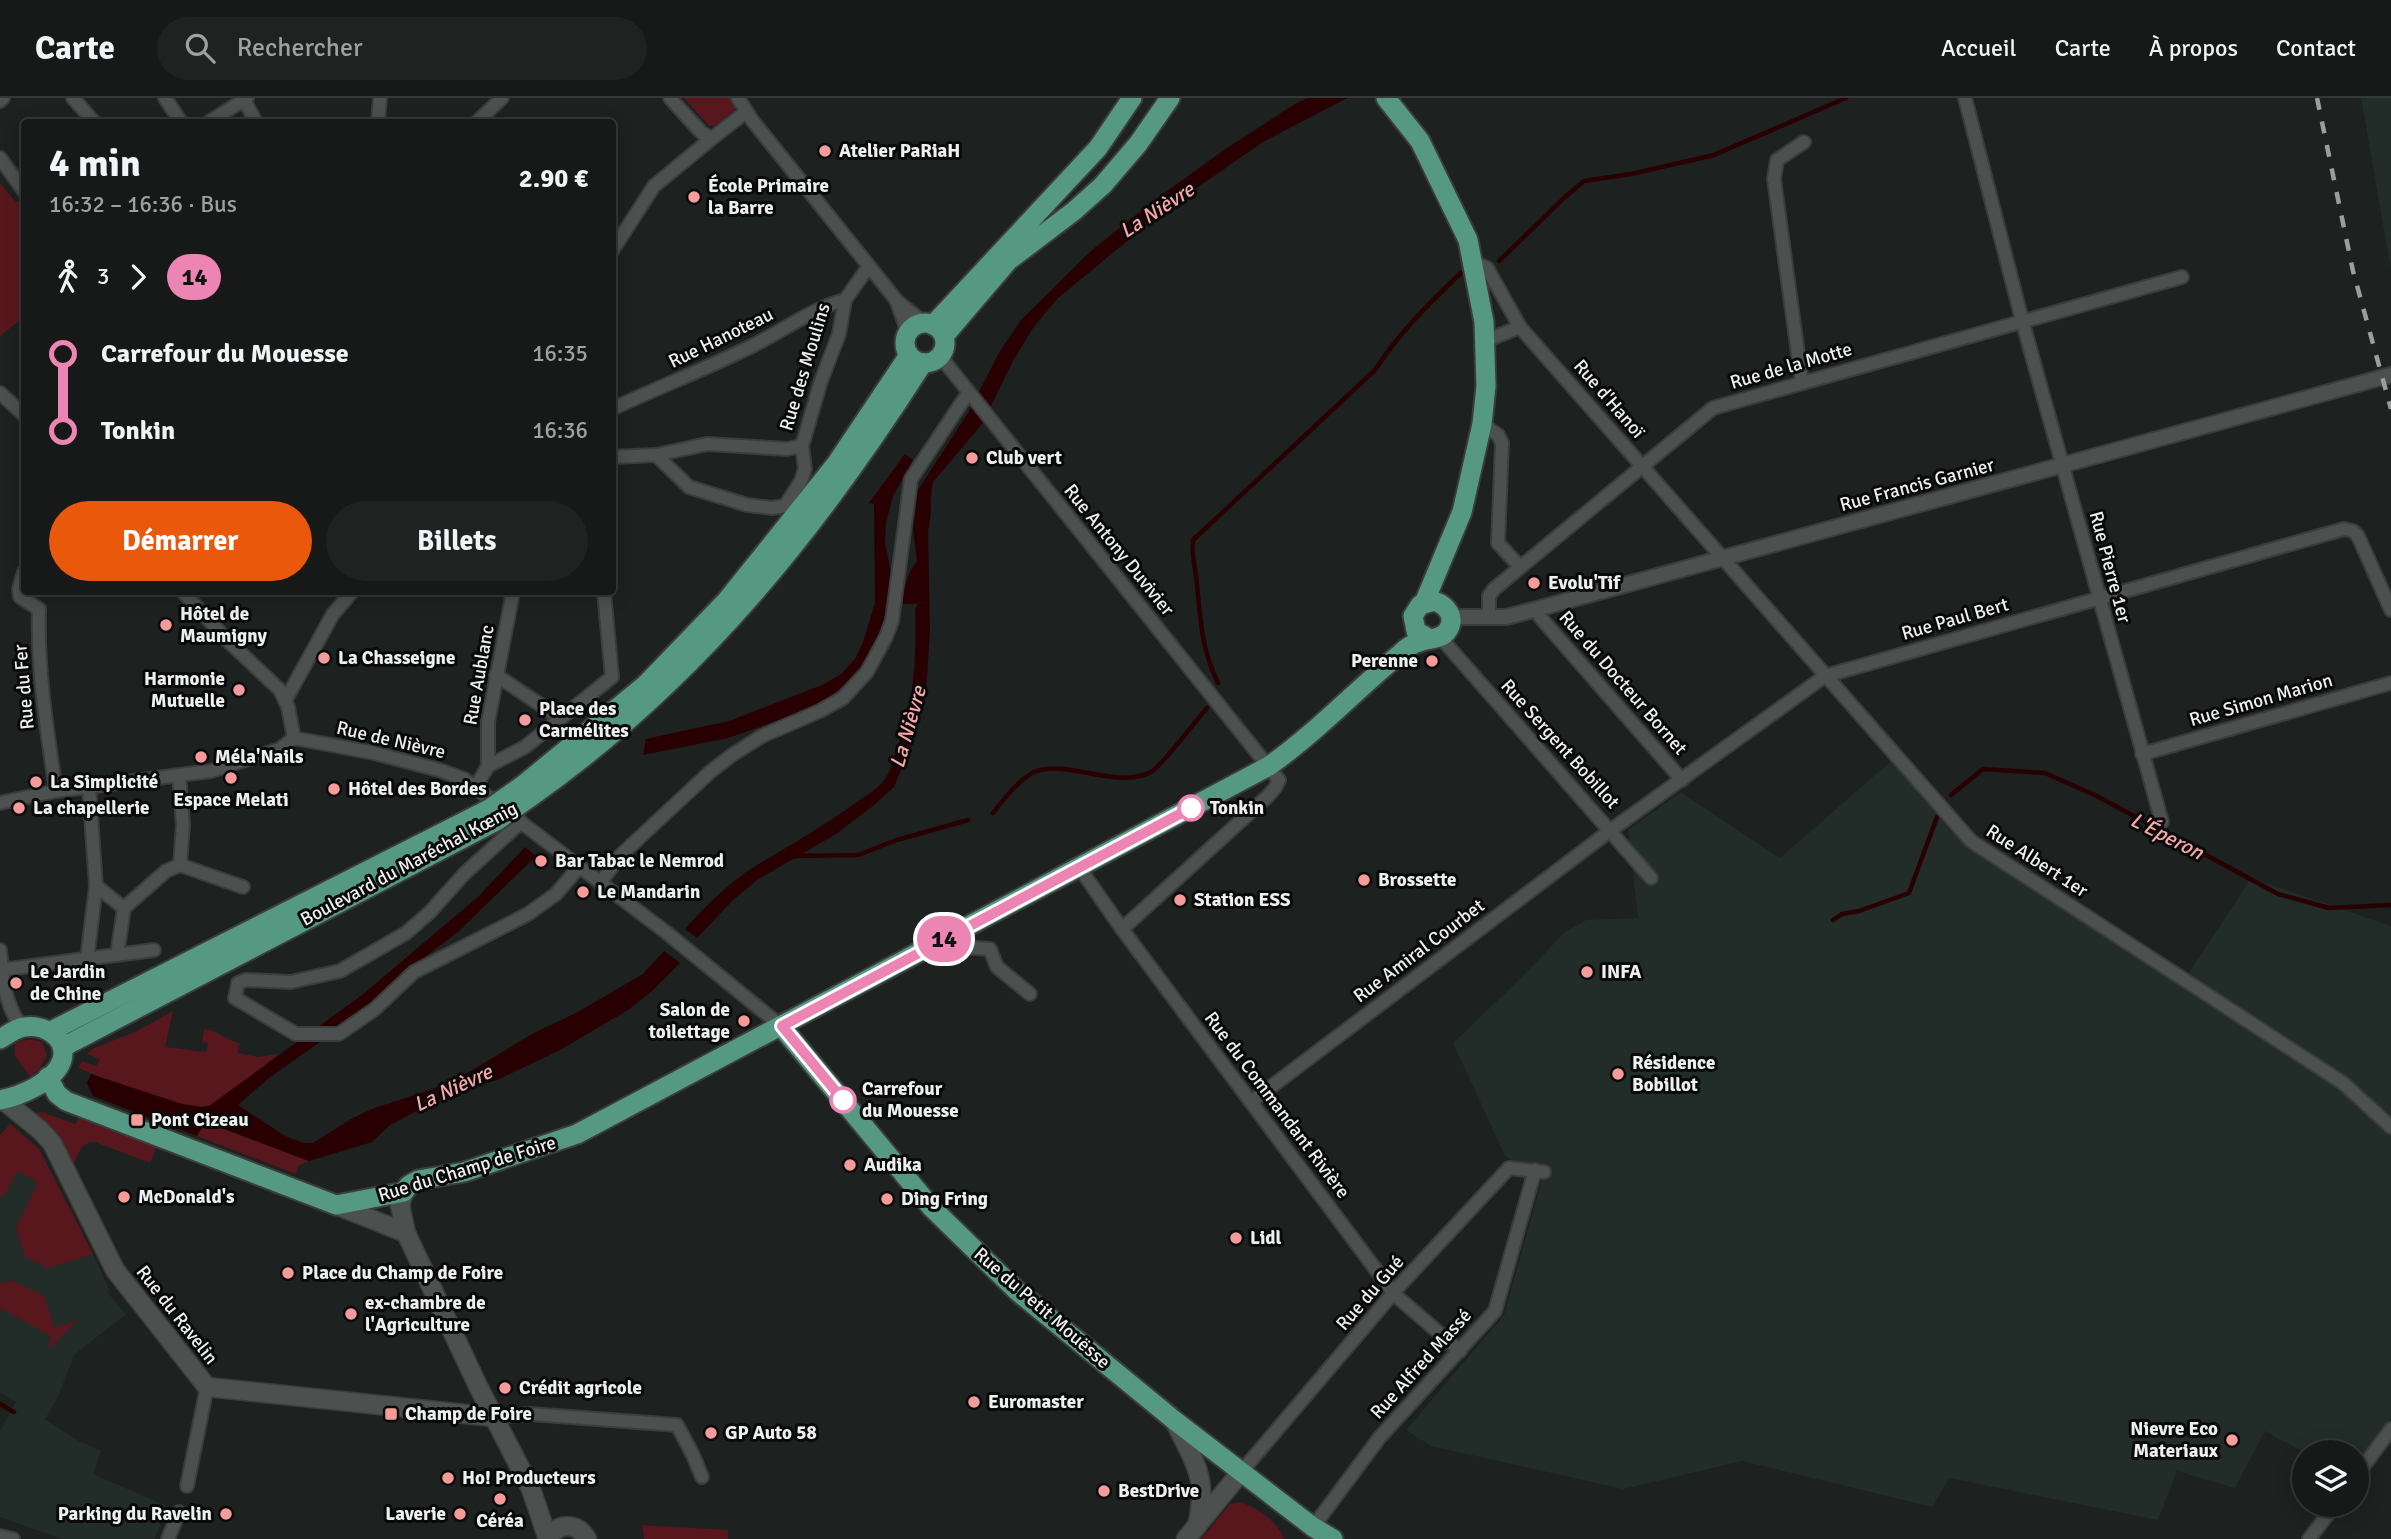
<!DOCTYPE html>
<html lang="fr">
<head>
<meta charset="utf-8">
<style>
	body { margin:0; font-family:Signika,sans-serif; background:#1f2220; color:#f1f3f6; height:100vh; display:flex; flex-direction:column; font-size:26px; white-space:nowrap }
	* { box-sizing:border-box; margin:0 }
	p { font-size:23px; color:#9ea0a1 }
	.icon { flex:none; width:38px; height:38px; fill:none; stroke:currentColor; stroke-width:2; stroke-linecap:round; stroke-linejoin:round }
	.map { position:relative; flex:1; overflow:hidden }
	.drawer { position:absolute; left:21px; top:21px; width:595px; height:476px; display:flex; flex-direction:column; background:#161917; border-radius:7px; box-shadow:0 4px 18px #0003,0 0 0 2px #353836 }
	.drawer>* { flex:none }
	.badge { padding:0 14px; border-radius:23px; font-size:24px; line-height:46px }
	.controls { position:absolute; left:2292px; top:1342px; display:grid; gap:14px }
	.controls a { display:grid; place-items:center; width:77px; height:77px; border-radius:50%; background:#161917; box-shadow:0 4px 18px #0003,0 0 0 2px #353836; font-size:35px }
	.map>.badge { position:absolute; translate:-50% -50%; box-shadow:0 0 0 4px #fff }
	.legs { display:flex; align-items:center; gap:10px; height:77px; padding:0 28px; font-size:23px }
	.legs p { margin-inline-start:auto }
	.headline { display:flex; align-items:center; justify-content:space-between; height:119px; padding:0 28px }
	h1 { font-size:38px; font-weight:700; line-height:52px }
	.button { display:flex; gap:14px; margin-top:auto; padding:14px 28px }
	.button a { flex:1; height:80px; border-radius:42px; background:#ea580c; color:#fff; font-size:28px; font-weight:700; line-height:80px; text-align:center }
	.button a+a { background:#1f2220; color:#f1f3f6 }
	ul { padding:0 28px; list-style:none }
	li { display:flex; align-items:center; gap:24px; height:77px; font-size:26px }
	li i { display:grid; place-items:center; width:10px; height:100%; margin:0 9px; background:currentColor }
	li i::after { content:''; width:18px; height:18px; margin:-9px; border:5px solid; border-radius:50%; background:#161917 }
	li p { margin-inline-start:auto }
	li:first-child i { background:linear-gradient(#0000 50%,currentColor 0) }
	li:last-child i { background:linear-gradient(currentColor 50%,#0000 0) }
	header { display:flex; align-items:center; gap:42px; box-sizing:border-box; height:98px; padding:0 35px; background:#161917; border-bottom:2px solid #353836 }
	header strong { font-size:33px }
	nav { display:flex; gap:38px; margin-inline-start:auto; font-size:24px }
	.search { width:490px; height:63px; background:#1f2220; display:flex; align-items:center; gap:18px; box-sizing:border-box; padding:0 24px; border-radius:38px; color:#9ea0a1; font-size:26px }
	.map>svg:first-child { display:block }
	.built { fill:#222c28 }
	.green { fill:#58171c }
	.water { fill:#290002 }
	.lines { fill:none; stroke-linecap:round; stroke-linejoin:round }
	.stream { stroke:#290002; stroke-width:4.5 }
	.minor-casing { stroke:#3b3d3c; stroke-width:16 }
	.tertiary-casing { stroke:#3b3d3c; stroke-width:18 }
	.secondary-casing { stroke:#3b3d3c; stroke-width:21 }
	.primary-casing { stroke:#3b3d3c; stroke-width:23 }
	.minor { stroke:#4c504f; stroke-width:12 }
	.tertiary { stroke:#4c504f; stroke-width:14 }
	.secondary { stroke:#4c504f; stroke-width:18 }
	.primary { stroke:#569983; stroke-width:19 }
	.rail { stroke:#9b9e9d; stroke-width:4.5; stroke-dasharray:12 12; stroke-linecap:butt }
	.primary-bridge-casing { stroke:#3b3d3c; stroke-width:23; stroke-linecap:butt }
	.primary-bridge { stroke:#569983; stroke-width:19 }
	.line-1-casing { stroke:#fff; stroke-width:16 }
	.line-1 { stroke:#ec84b4; stroke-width:10 }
	.poi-dot { fill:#f59b9a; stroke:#090a09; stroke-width:2.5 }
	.stop-1-dot { fill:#fff; stroke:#ec84b4; stroke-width:3.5 }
	.labels { text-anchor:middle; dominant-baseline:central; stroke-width:6; stroke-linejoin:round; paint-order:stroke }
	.poi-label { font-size:19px; font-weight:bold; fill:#eef0ef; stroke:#090a09; text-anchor:start }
	.street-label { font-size:19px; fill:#eef0ef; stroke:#090a09 }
	.stop-label { font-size:19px; font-weight:bold; fill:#eef0ef; stroke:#090a09; text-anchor:start }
	.water-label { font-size:21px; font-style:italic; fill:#f9a8a7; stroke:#090a09 }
</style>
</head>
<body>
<header>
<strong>Carte</strong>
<div class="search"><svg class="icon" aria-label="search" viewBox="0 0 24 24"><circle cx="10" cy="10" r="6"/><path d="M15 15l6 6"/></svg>Rechercher</div>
<nav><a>Accueil</a><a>Carte</a><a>À propos</a><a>Contact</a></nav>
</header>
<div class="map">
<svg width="2391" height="1441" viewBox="0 0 2391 1441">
	<rect width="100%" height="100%" fill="#1d211f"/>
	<g class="built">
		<path d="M2361 0H2391V172Z"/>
		<path d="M1891 663 1952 734 2183 884 2251 780 2391 828V1319L2357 1365V1354L2305 1355 2265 1333 2235 1390 2177 1373 2158 1422 1949 1380 1932 1409 1742 1363 1623 1391 1431 1348 1406 1332 1504 1217 1542 1081 1505 1058 1453 945 1521 880 1565 834 1586 822 1638 820 1628 732 1681 694 1780 760Z"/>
		<path d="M10 1026 39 1051 93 1156 109 1191 107 1194 126 1216 74 1257 58 1299 45 1321 79 1343 101 1353 93 1376 167 1408 155 1441H62L0 1419V1333L16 1304 0 1295V1037Z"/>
	</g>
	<g class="green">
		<path d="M684 0H731L736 8 735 12 714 28H709Z"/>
		<path d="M0 85 16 104 24 101V219L0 238Z"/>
		<path d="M173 913 165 949 206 954 208 945 202 944 204 931C220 933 225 942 239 945L238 955 258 959 278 956C260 971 231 1001 208 1008 190 1014 99 979 78 970L82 963 96 968 100 961 87 956 94 950 137 933Z"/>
		<path d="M31 941 42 944 47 957 40 970 30 979 15 958V945Z"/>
		<path d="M42 1014 75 1026 82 1014 159 1043 150 1065 95 1044C79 1043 77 1061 71 1074L34 1016Z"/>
		<path d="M10 1026 39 1051 93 1156 48 1170 25 1159 16 1130 38 1084 17 1073 4 1098 0 1099V1037Z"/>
		<path d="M211 1026 309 1063 298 1068 296 1076 197 1038 202 1029Z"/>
		<path d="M11 1182 44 1198 55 1230 78 1222 51 1249 47 1248 51 1238 0 1210V1186Z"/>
		<path d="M1238 1404C1255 1407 1279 1425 1284 1441H1201L1230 1406Z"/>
		<path d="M642 1427 728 1432V1441H644Z"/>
	</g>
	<g class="water">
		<path d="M1308 0H1347L1263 44 1162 114 1057 201 1033 230 1013 263 982 326 933 384C929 400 933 416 928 432L930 533 926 593 913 642 894 689 874 707 836 736 757 782 733 802 697 840 685 831C706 807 730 784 757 767 791 747 825 727 857 704 867 697 879 690 886 680 891 671 894 659 897 650 914 604 917 560 915 512L918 506H903C903 491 907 476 917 463L913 431 918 392 968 315 1000 253 1021 222 1092 152 1156 101 1227 50 1295 6Z"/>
		<path d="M905 356 913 362 893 398 886 424 885 444 891 476 887 510 880 535 862 571 828 601 805 613 728 640 643 657 646 641 729 623 822 587 840 577 855 561 863 544 875 505 874 406 869 405Z"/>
		<path d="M525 749 536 758 459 833 417 865 355 919 269 980 238 1007 285 1038 304 1045H313L351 1021 372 1011 433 991 471 973 532 936 576 915 643 876 664 853 680 865 651 894 628 912 560 952 497 982 454 995 422 1010 390 1027 372 1044 309 1063 211 1026 202 1029 197 1038 93 998 87 985 91 976 182 1006 201 1009 209 1008 362 897 478 799Z"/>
	</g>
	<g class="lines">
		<g class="stream">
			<path d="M1499 163 1564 100 1584 83 1631 76 1714 57 1846 0"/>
			<path d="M1218 585C1201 549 1201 525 1197 487 1196 470 1191 460 1193 442L1375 272C1399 235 1429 205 1461 175"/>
			<path d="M1951 697 1983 671 2045 675 2097 698 2278 796 2329 810 2391 807"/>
			<path d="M993 715C1002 703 1024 675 1040 672 1073 664 1118 691 1151 674 1161 669 1197 621 1207 610"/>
			<path d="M793 758 858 757 897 742 968 722"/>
			<path d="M1833 822 1842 816 1859 813 1909 795 1937 719"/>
			<path d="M0 1306 14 1314"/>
		</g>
		<defs>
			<g id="minor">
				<path d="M73 0 94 24"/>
				<path d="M165 0 181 24"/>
				<path d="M670 0 701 34 711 41 746 14"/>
				<path d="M738 0 752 22 897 203 924 225"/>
				<path d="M1965 0 2022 222 2162 724"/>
				<path d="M244 2 256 24"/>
				<path d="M0 3 3 0"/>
				<path d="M209 24 247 0"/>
				<path d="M378 24 380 0"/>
				<path d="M477 24 502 0"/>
				<path d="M0 60 24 93"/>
				<path d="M612 153 654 88 711 41"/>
				<path d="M1474 164 1487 170 1520 229 1971 743 2343 985 2391 1029"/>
				<path d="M897 204 908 235"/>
				<path d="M1485 243 1520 229"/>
				<path d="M940 258 1279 682 1275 690 1268 698 1122 831"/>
				<path d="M1802 285 1774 81 1777 62 1804 44"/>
				<path d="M0 295 24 317"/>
				<path d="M612 311C659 289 708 270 754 247 784 232 813 210 845 202"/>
				<path d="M1482 326 1498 337 1502 345 1498 445 1520 469"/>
				<path d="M656 357 689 389 747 407 772 410 785 408 801 383 805 371 802 348 821 283 839 236 845 202 869 168"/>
				<path d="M612 359 656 357 707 346 787 351 802 348"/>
				<path d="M24 474 19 491 20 499 39 511C37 572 47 633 56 693"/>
				<path d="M183 494 227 542 280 592 288 609 294 640"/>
				<path d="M1537 511 1540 519 1682 682"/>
				<path d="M1489 519V498L1494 491 1713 310 2182 179"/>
				<path d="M1440 539 1651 780"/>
				<path d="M496 577 560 620"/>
				<path d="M285 603 333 516 352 494"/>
				<path d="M294 640 374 655 439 672 464 681 500 708"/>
				<path d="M2142 656 2391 585"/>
				<path d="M488 668V624L513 494"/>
				<path d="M179 677 183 727 180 767"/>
				<path d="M89 689 96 788"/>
				<path d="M475 690 488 668 525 649 612 579 604 494"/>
				<path d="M0 705 56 693 211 673 280 651 294 640"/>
				<path d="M514 719 667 835 781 928"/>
				<path d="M521 724 464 776 430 814 406 835 340 873 291 884 246 882 238 885 235 900 296 936H339L375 911 414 874 528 816 556 796 579 769"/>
				<path d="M180 767 243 789"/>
				<path d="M1079 769 1122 831 1394 1196 1460 1253"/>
				<path d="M600 785 621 757 637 742 710 674 732 657 762 638 820 613 843 600 867 574 886 539 892 523 911 381 968 295"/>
				<path d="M124 810 166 773 180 767"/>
				<path d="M935 847 990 851 997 869 1030 896"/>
				<path d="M0 852C3 879 4 907 22 929"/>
				<path d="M87 861 96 788 124 810 117 857"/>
				<path d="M0 872 154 852"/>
				<path d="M1251 1004 1611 732 1825 578 2344 431 2353 433 2358 438 2391 512"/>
				<path d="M494 1319 530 1316 677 1327 693 1357 702 1379"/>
				<path d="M1241 1374 1400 1187 1509 1070 1544 1074"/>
				<path d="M2357 1377 2391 1331"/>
				<path d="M187 1388 207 1289"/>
				<path d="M1313 1429 1380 1339 1495 1213 1535 1072"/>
				<path d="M0 1438 13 1441"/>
				<path d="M168 1441 179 1414"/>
				<path d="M2309 1441 2335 1407"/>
			</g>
			<path id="tertiary" d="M1451 519H1506L1537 511 2391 277"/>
			<g id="secondary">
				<path d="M3 1002 40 1032 52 1045 115 1172 207 1289 494 1319"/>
				<path d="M404 1094 400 1107 406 1135 478 1288 531 1391 548 1441"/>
				<path d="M336 1107 406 1135"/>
				<path d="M1174 1322C1194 1364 1209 1379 1197 1428"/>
				<path d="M548 1441C558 1424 577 1424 587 1441"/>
				<path d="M1186 1441 1241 1374"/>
			</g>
			<g id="primary">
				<path d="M1386 0 1420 43 1468 142 1484 224 1486 288 1482 326 1462 414 1424 505"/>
				<circle cx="925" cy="245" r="20"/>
				<path d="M933 227 1098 50 1132 0"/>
				<path d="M944 238 1008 163 1074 113 1103 87 1138 46 1170 0"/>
				<path d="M523 687 645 587 727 502 836 366 909 257"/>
				<path d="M532 698C696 582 816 433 923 265"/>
				<path d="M781 928 931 1109 1017 1193 1174 1322 1313 1429 1333 1441"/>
				<path d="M51 933 489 711"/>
				<path d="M0 941C7 937 16 930 24 929 44 926 68 939 62 962 55 984 20 998 0 1002"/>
				<path d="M63 949 498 722"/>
				<path d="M48 979 57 996 66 1003 336 1107 404 1094 409 1087 418 1082 464 1074 577 1036 1269 668C1316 635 1356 592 1401 555 1406 550 1412 546 1419 544 1429 540 1442 542 1448 532 1456 519 1447 507 1434 503L1420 507 1413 518 1416 533 1430 541"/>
			</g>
		</defs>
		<use href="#minor" class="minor-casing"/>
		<use href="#tertiary" class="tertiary-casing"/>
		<use href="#secondary" class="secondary-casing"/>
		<use href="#primary" class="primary-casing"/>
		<use href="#minor" class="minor"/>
		<use href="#tertiary" class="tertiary"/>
		<use href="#secondary" class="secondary"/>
		<use href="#primary" class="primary"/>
		<path class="rail" d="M2317 0 2353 173 2391 311"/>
		<defs>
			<g id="primary-bridge">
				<path d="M489 711 523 687"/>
				<path d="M498 722 532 698"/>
			</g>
		</defs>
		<use href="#primary-bridge" class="primary-bridge-casing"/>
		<use href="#primary-bridge" class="primary-bridge"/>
	</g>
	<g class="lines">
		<defs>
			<path id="line-1" d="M843 1002 782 928 1191 710"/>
		</defs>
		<use href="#line-1" class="line-1-casing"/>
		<use href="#line-1" class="line-1"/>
	</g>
	<g class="poi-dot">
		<circle cx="825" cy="53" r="7"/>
		<circle cx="694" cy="99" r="7"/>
		<circle cx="972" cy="360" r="7"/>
		<circle cx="1534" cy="485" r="7"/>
		<circle cx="166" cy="527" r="7"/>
		<circle cx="324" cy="560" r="7"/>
		<circle cx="1432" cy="563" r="7"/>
		<circle cx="239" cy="592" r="7"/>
		<circle cx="525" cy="622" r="7"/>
		<circle cx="201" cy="659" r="7"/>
		<circle cx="231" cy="680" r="7"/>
		<circle cx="36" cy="684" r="7"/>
		<circle cx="334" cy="691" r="7"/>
		<circle cx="19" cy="710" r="7"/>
		<circle cx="541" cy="763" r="7"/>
		<circle cx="1364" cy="782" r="7"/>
		<circle cx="583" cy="794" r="7"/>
		<circle cx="1180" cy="802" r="7"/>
		<circle cx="1587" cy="874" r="7"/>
		<circle cx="16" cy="885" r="7"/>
		<circle cx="744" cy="923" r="7"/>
		<circle cx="1618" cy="976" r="7"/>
		<rect x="130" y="1015" width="14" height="14" rx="3.5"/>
		<circle cx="850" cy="1067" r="7"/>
		<circle cx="124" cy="1099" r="7"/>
		<circle cx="887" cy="1101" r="7"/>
		<circle cx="1236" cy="1140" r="7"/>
		<circle cx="288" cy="1175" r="7"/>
		<circle cx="351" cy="1216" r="7"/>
		<circle cx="505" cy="1290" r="7"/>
		<circle cx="974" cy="1304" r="7"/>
		<rect x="384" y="1309" width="14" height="14" rx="3.5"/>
		<circle cx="711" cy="1335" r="7"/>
		<circle cx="2232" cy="1342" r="7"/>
		<circle cx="448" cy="1380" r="7"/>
		<circle cx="1104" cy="1393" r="7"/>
		<circle cx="500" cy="1401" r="7"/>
		<circle cx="226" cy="1416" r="7"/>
		<circle cx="460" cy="1416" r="7"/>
	</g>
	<g class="stop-1-dot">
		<circle cx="1191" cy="710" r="12"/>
		<circle cx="843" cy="1002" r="12"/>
	</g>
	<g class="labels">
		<g class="poi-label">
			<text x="839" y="53">Atelier PaRiaH</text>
			<text x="708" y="88">École Primaire<tspan x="708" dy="22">la Barre</tspan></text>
			<text x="986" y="360">Club vert</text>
			<text x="1548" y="485">Evolu'Tif</text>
			<text x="180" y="516">Hôtel de<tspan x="180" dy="22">Maumigny</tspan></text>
			<text x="338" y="560">La Chasseigne</text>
			<text x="1418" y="563" text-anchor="end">Perenne</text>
			<text x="225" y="581" text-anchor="end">Harmonie<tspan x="225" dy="22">Mutuelle</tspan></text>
			<text x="539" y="611">Place des<tspan x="539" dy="22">Carmélites</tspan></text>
			<text x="215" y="659">Méla'Nails</text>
			<text x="50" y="684">La Simplicité</text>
			<text x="348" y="691">Hôtel des Bordes</text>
			<text x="231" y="702" text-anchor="middle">Espace Melati</text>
			<text x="33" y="710">La chapellerie</text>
			<text x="555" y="763">Bar Tabac le Nemrod</text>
			<text x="1378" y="782">Brossette</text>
			<text x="597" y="794">Le Mandarin</text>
			<text x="1194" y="802">Station ESS</text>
			<text x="30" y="874">Le Jardin<tspan x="30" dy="22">de Chine</tspan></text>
			<text x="1601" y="874">INFA</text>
			<text x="730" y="912" text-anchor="end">Salon de<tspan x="730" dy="22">toilettage</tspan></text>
			<text x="1632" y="965">Résidence<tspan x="1632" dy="22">Bobillot</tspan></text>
			<text x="151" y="1022">Pont Cizeau</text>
			<text x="864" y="1067">Audika</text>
			<text x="138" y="1099">McDonald's</text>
			<text x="901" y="1101">Ding Fring</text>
			<text x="1250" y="1140">Lidl</text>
			<text x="302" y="1175">Place du Champ de Foire</text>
			<text x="365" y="1205">ex-chambre de<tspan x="365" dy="22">l'Agriculture</tspan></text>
			<text x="519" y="1290">Crédit agricole</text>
			<text x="988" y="1304">Euromaster</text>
			<text x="405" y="1316">Champ de Foire</text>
			<text x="2218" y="1331" text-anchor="end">Nievre Eco<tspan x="2218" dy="22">Materiaux</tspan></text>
			<text x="725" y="1335">GP Auto 58</text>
			<text x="462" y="1380">Ho! Producteurs</text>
			<text x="1118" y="1393">BestDrive</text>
			<text x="212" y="1416" text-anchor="end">Parking du Ravelin</text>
			<text x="446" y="1416" text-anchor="end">Laverie</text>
			<text x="500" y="1423" text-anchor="middle">Céréa</text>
		</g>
		<g class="street-label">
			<text transform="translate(721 240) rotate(-26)">Rue Hanoteau</text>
			<text transform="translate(1791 268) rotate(-16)">Rue de la Motte</text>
			<text transform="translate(805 269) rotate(-73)">Rue des Moulins</text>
			<text transform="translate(1609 301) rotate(49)">Rue d'Hanoï</text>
			<text transform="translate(1917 387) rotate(-15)">Rue Francis Garnier</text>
			<text transform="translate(1119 452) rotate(51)">Rue Antony Duvivier</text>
			<text transform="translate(2110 469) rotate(75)">Rue Pierre 1er</text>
			<text transform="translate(1955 521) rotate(-16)">Rue Paul Bert</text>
			<text transform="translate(479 577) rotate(-80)">Rue Aublanc</text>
			<text transform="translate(1623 585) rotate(49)">Rue du Docteur Bornet</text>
			<text transform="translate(24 589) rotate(-95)">Rue du Fer</text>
			<text transform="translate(2261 602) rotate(-16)">Rue Simon Marion</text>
			<text transform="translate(391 642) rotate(13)">Rue de Nièvre</text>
			<text transform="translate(1560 646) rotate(48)">Rue Sergent Bobillot</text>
			<text transform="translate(2037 763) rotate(33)">Rue Albert 1er</text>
			<text transform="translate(409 766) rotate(-28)">Boulevard du Maréchal Kœnig</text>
			<text transform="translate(1419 853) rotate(-37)">Rue Amiral Courbet</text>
			<text transform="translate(1277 1007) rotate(53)">Rue du Commandant Rivière</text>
			<text transform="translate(467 1071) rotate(-17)">Rue du Champ de Foire</text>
			<text transform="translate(1370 1195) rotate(-49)">Rue du Gué</text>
			<text transform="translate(1042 1210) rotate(41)">Rue du Petit Mouësse</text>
			<text transform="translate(177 1217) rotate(52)">Rue du Ravelin</text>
			<text transform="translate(1421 1266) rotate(-48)">Rue Alfred Massé</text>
		</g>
		<g class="stop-label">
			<text x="1210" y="710">Tonkin</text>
			<text x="862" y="991">Carrefour<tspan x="862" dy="22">du Mouesse</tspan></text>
		</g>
		<g class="water-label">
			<text transform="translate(1157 112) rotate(-33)">La Nièvre</text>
			<text transform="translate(908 629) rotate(-74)">La Nièvre</text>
			<text transform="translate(2167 738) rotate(27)">L'Éperon</text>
			<text transform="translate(453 990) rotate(-25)">La Nièvre</text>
		</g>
	</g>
</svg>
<div class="controls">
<a><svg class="icon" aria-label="layers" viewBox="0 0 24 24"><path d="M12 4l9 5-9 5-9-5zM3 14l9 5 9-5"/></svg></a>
</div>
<b class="badge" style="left:944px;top:841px;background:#ec84b4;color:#111">14</b>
<section class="drawer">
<div class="headline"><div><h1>4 min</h1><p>16:32 – 16:36 · Bus</p></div><b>2.90 €</b></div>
<div class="legs"><svg class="icon" aria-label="walk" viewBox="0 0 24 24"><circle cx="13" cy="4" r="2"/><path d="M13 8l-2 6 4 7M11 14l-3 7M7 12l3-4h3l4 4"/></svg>3<svg class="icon" aria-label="forward" viewBox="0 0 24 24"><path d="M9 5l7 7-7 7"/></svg><b class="badge" style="background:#ec84b4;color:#111">14</b></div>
<ul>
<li><i style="color:#ec84b4"></i><b>Carrefour du Mouesse</b><p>16:35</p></li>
<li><i style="color:#ec84b4"></i><b>Tonkin</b><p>16:36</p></li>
</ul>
<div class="button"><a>Démarrer</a><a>Billets</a></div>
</section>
</div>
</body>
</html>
